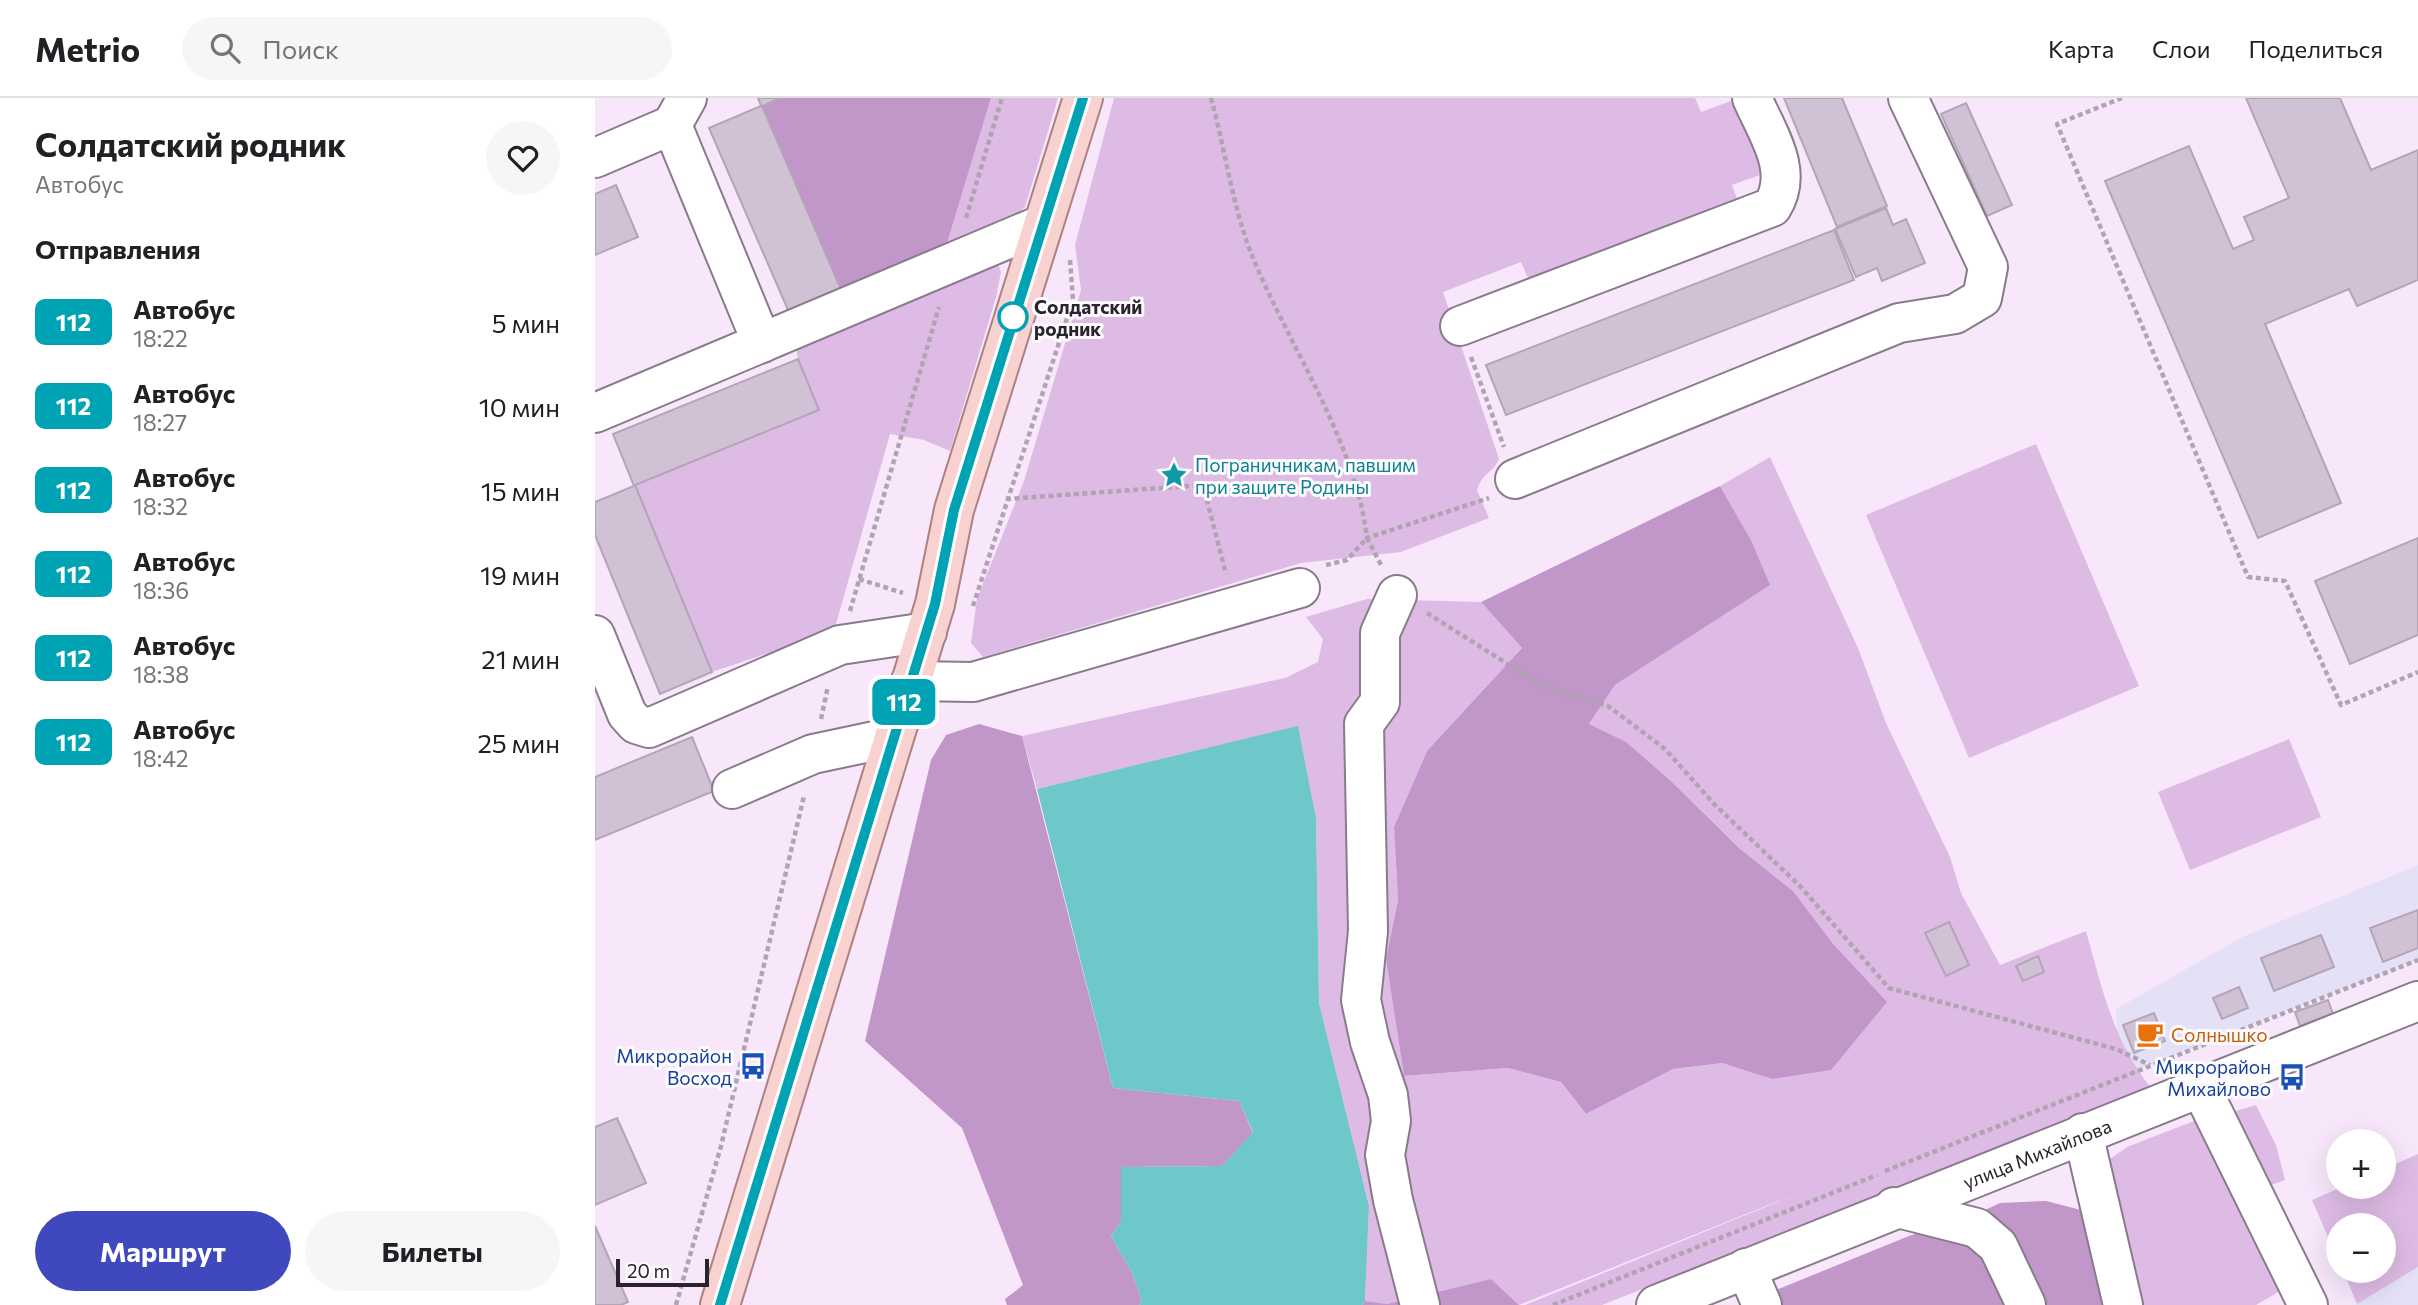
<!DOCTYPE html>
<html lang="ru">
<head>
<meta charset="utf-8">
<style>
	body { margin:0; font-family:Commissioner,sans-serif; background:#f6f6f6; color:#202124; height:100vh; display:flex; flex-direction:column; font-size:26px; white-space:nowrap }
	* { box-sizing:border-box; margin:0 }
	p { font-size:23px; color:#757577 }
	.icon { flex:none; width:38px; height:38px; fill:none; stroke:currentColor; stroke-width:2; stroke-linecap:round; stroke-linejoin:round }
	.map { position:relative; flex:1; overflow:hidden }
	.panel { display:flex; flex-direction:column; background:#fff; width:595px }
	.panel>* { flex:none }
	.badge { padding:0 14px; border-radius:10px; font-size:24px; line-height:46px }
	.fabs { position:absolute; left:1731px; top:1031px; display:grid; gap:14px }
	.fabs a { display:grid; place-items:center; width:70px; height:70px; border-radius:50%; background:#fff; box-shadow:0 7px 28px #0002; font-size:35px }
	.scale { position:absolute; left:21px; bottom:18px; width:93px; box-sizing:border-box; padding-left:7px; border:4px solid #29232b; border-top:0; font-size:19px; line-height:24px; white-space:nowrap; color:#29232b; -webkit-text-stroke:5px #fdfafe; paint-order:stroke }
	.map>.badge { position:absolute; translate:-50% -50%; box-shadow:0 0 0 4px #fff }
	h2 { padding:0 35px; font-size:26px; line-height:63px }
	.round { display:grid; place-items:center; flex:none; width:74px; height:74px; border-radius:37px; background:#f6f6f6 }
	.summary { display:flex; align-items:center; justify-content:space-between; height:119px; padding:0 35px }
	h1 { font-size:33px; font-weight:700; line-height:52px }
	.button { display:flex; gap:14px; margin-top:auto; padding:14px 35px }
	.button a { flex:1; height:80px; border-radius:42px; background:#3f48bc; color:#fff; font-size:28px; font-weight:700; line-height:80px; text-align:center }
	.button a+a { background:#f6f6f6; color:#202124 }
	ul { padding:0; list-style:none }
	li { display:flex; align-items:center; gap:21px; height:84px; padding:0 35px }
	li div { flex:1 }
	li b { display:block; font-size:26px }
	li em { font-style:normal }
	li .badge { min-width:77px; font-weight:700; text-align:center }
	header { display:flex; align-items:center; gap:42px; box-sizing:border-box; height:98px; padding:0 35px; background:#fff; border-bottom:2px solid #e0e0e0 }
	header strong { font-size:33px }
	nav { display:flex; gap:38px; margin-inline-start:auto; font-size:24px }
	.search { width:490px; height:63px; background:#f6f6f6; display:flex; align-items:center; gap:18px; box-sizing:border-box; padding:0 24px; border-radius:38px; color:#757577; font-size:26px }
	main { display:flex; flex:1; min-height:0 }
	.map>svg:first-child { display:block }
	.commercial { fill:#e4e1f7 }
	.education { fill:#e4e0f6 }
	.green { fill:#debbe5 }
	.forest { fill:#c196c9 }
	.water { fill:#6ec7c8 }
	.building { fill:#d1c1d4; stroke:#b4a4b7; stroke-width:2 }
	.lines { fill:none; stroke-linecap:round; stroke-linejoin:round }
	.minor-casing { stroke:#897a8c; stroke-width:42 }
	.major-casing { stroke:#ac8183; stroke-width:42 }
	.path { stroke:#b0a3b2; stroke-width:4.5; stroke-dasharray:5 3.5; stroke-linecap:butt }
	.minor { stroke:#fff; stroke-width:38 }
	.major { stroke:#f7d2d1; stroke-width:38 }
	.line-casing { stroke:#fff; stroke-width:16 }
	.line { stroke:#00a3b4; stroke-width:10 }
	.stop-dot { fill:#fff; stroke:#00a3b4; stroke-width:3.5 }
	.labels { text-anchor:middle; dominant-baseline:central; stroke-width:6; stroke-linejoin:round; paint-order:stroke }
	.stop-label { font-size:19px; font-weight:bold; fill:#29232b; stroke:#fdfafe; text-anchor:start }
	.culture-label { font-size:19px; fill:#0d838f; stroke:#fdfafe; text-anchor:start }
	.food-label { font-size:19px; fill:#c56008; stroke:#fdfafe; text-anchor:start }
	.transit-label { font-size:19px; fill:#164399; stroke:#fdfafe; text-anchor:end }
	.street-label { font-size:19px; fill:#29232b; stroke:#fdfafe }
</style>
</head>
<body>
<header>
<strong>Metrio</strong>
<div class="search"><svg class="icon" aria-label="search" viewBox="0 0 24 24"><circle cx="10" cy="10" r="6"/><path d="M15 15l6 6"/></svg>Поиск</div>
<nav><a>Карта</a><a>Слои</a><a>Поделиться</a></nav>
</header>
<main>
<section class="panel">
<div class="summary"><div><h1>Солдатский родник</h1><p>Автобус</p></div><a class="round"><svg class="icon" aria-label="heart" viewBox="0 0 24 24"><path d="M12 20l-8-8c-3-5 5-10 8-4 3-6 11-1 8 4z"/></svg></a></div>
<h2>Отправления</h2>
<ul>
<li><span class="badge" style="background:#00a3b4;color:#fff">112</span><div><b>Автобус</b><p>18:22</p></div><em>5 мин</em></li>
<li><span class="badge" style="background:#00a3b4;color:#fff">112</span><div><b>Автобус</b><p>18:27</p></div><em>10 мин</em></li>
<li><span class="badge" style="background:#00a3b4;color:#fff">112</span><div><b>Автобус</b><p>18:32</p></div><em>15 мин</em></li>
<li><span class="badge" style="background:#00a3b4;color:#fff">112</span><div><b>Автобус</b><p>18:36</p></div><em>19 мин</em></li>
<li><span class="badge" style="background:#00a3b4;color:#fff">112</span><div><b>Автобус</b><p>18:38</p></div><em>21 мин</em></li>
<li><span class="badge" style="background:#00a3b4;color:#fff">112</span><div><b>Автобус</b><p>18:42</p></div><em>25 мин</em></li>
</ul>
<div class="button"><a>Маршрут</a><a>Билеты</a></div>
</section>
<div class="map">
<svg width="1823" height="1207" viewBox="0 0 1823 1207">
	<rect width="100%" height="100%" fill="#f8e7fb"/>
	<path class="commercial" d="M1823 767V862L1524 979 1521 911 1647 839Z"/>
	<path class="education" d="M1823 1169V1207H1760Z"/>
	<g class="green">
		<path d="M396 0H463L430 109 408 128 402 163 406 174 401 199 355 353 329 342 295 336 239 533 117 574 40 387 203 261 196 219 350 152Z"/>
		<path d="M519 0H1100L1106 14 1144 0 1182 71 1137 87 1147 114 939 194 926 164 848 194 904 361C898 376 889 372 882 392L894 420 806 454 706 465 388 559 376 545 382 501 429 383 486 192 480 147Z"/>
		<path d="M1441 346 1544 588 1374 660 1271 417Z"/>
		<path d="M1175 359 1263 550 1291 625 1355 759 1366 795 1405 867 1491 833C1507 891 1518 942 1556 990L1007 1207H930L1239 1081 924 1207 896 1181 792 1206 770 1203 774 1108 724 905 721 720 703 629 442 691 427 638 690 580 723 564 728 541 711 519 772 501 886 504 927 550 832 653 799 729 803 802 791 861 809 978 913 970 966 984 991 1016 1078 971 1127 965 1177 981 1239 847 1198 793 1144 750 1077 684 1031 645 994 626 1020 587 1174 487 1156 442 1125 388Z"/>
		<path d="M1694 641 1726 719 1595 772 1563 694Z"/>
		<path d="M1661 1007 1681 1047 1690 1082 1676 1087 1654 1048 1641 1013Z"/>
		<path d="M1599 1023 1611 1033 1687 1192 1661 1207H1515L1511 1064 1532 1049Z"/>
		<path d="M1823 1056V1169L1762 1206 1748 1173 1788 1172V1127H1743V1162L1717 1102 1747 1089 1788 1088 1789 1071Z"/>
	</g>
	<g class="forest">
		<path d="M185 0H396L350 152 248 196 167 8Z"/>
		<path d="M1125 388 1156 442 1175 487 1020 587 994 626 1031 644 1077 684 1144 750 1198 793 1239 847 1292 904 1236 972 1177 981 1127 965 1078 971 991 1016 966 984 913 970 809 978 791 861 803 802 799 729 832 653 927 550 886 504Z"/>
		<path d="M384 626 427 638 518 990 644 1003 658 1035 627 1068 526 1069V1123L516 1138 537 1175 547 1203 544 1207H412L410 1201 428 1187 367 1030 270 943 336 662 351 637Z"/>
		<path d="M1451 1103 1494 1114 1515 1207H1144L1314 1138 1377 1118 1405 1105Z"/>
		<path d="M896 1181 924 1207H767L770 1203 792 1206Z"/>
	</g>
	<path class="water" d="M703 628 721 720 724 905 774 1108 770 1203 767 1207H544L547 1203 537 1175 516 1138 526 1123V1069L627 1068 658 1034 644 1003 518 990 442 691Z"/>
	<g class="building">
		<path d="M163 0H185L167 8 248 196 196 219 114 30 166 8Z"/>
		<path d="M1189 0H1247L1292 108 1242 129Z"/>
		<path d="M1651 0H1745L1776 72 1823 52V182L1762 208 1754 191 1670 226 1746 405 1663 440 1510 83 1594 48 1638 151 1659 142 1649 119 1694 100Z"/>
		<path d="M1371 5 1417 107 1392 118 1346 16Z"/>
		<path d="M21 87 43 139 0 157V96Z"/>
		<path d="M1291 110 1298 127 1311 121 1330 165 1287 183 1282 170 1261 179 1240 131Z"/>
		<path d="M1239 132 1259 182 911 317 891 267Z"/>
		<path d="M203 261 224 312 40 387 117 574 65 596 0 437V404L39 388 18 336Z"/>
		<path d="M1823 440V537L1755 566 1720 483Z"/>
		<path d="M97 639 119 693 0 742V679Z"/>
		<path d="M1823 812V850L1788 864 1775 830Z"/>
		<path d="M1354 824 1374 867 1351 878 1330 835Z"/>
		<path d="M1726 837 1739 869 1679 893 1666 860Z"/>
		<path d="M1443 858 1449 874 1428 883 1421 868Z"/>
		<path d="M1644 889 1653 910 1627 921 1618 900Z"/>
		<path d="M1733 902 1738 916 1705 928 1700 914Z"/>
		<path d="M1559 915 1570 943 1539 955 1528 927Z"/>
		<path d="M22 1020 51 1085 0 1107V1029Z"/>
		<path d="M0 1128 33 1204 26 1207H0Z"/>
	</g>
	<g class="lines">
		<defs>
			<g id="minor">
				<path d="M92 0 77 27 167 245"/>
				<path d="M0 60 77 27"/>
				<path d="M865 228 1177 109C1200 73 1172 35 1157 0"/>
				<path d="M0 315 446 127"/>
				<path d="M920 381 1304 225 1360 216 1387 200 1393 169 1313 0"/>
				<path d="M802 497 785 535V604L769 626 773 833 766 902 775 944 793 997 796 1023 790 1057 798 1102 825 1207"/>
				<path d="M0 537 32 616 41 626 54 630 245 547 332 534"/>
				<path d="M316 583 378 584 705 490"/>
				<path d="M137 691 218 656 298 639"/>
				<path d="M1605 988 1713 1207"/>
				<path d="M1488 1035 1528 1207"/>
				<path d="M1299 1109 1382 1130 1403 1148 1431 1207"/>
				<path d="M1151 1170 1167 1207"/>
				<path id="s1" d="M1061 1207 1823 903"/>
			</g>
			<path id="major" d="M125 1207 340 506 359 412 488 0"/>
		</defs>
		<use href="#minor" class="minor-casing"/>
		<use href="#major" class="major-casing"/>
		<g class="path">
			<path d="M616 0C630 51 637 106 656 155 693 247 760 341 772 440L894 400"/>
			<path d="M1527 0 1462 26 1653 479 1690 483 1746 607 1823 574"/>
			<path d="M371 120 407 0"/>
			<path d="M876 259 909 349"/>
			<path d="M411 401 608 387 631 476"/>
			<path d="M731 467 752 462 772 440 786 467"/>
			<path d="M264 481 308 495"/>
			<path d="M378 508 478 202 475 162"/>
			<path d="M255 513 344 209"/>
			<path d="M832 515 949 589 1013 608 1070 651 1120 707 1205 788 1294 890 1521 951 1555 967"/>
			<path d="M226 621 233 588"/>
			<path d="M1290 1073 1823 862"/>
			<path d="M81 1207 126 1048 209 698"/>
			<path d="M958 1207 1282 1077"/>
		</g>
		<use href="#minor" class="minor"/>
		<use href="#major" class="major"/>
	</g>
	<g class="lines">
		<defs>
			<path id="line" d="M125 1207 340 506 359 412 488 0"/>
		</defs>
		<use href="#line" class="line-casing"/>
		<use href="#line" class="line"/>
	</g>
	<defs>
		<symbol id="sight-bare" viewBox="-9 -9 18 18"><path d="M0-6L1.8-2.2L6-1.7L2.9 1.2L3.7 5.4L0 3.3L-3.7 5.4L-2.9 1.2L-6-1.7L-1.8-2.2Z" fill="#0f9aa8" stroke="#fdfafe" stroke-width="2.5" paint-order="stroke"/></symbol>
		<symbol id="cafe-bare" viewBox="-9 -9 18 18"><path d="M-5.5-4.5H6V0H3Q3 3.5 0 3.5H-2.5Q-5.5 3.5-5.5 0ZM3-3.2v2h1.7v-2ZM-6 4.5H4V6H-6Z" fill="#e8710a" stroke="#fdfafe" stroke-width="2.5" paint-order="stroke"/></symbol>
		<symbol id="bus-bare" viewBox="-9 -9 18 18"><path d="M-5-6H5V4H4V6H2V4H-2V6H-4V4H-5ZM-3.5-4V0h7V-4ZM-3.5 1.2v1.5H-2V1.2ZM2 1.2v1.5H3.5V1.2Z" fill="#1a4fb4" stroke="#fdfafe" stroke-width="2.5" paint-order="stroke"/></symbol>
	</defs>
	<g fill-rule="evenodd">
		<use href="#sight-bare" x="560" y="358" width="38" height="38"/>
		<use href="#cafe-bare" x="1536" y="917" width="38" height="38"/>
		<use href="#bus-bare" x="139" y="949" width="38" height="38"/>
		<use href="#bus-bare" x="1678" y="960" width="38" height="38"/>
	</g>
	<circle class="stop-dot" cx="418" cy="219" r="14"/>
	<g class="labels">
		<g class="stop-label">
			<text x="439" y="208">Солдатский<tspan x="439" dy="22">родник</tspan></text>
		</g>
		<g class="culture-label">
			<text x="600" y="366">Пограничникам, павшим<tspan x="600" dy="22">при защите Родины</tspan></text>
		</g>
		<g class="food-label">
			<text x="1576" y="936">Солнышко</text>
		</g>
		<g class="transit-label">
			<text x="137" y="957">Микрорайон<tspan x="137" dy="22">Восход</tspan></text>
			<text x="1676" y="968">Микрорайон<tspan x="1676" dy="22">Михайлово</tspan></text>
		</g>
		<g class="street-label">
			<text stroke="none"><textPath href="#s1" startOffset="410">улица Михайлова</textPath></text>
		</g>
	</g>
</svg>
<div class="fabs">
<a>+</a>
<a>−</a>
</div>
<div class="scale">20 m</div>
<b class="badge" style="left:309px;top:604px;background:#00a3b4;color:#fff">112</b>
</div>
</main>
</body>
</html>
